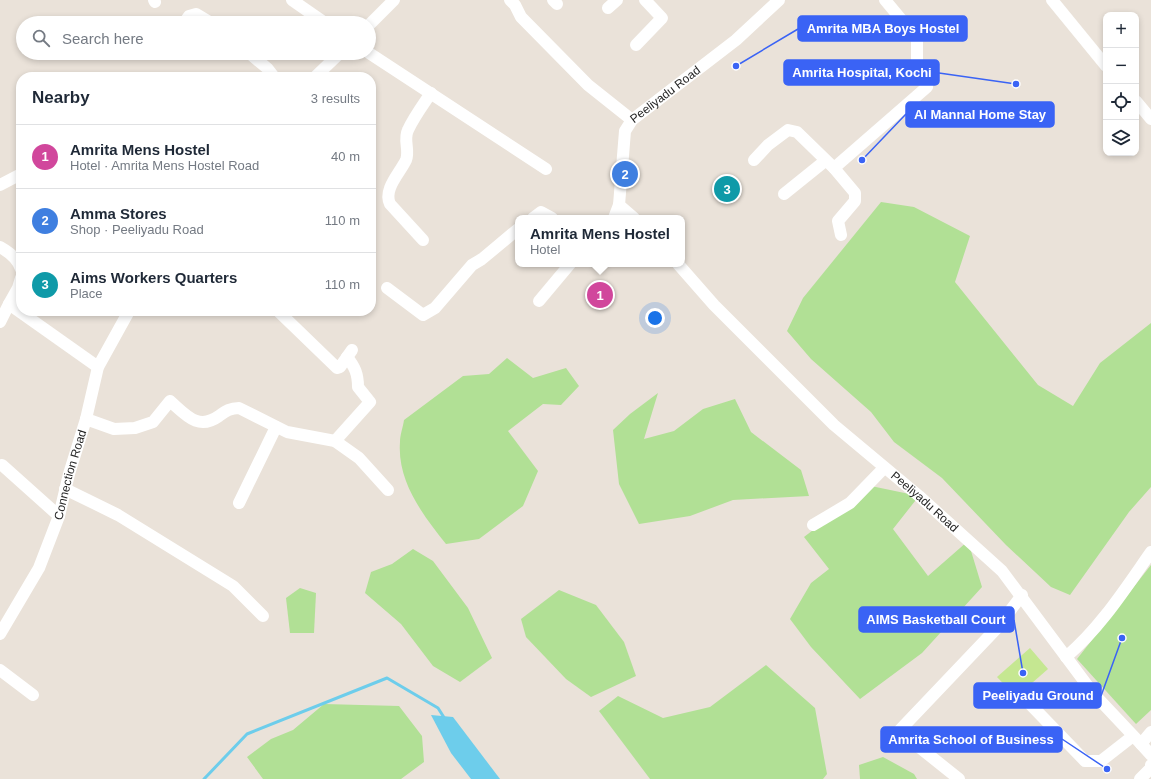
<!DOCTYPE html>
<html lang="en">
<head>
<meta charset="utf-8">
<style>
	:root { --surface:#fff; --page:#f2f2f3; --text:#1f2937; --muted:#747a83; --line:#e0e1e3; --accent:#db2777 }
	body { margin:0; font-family:Arial,sans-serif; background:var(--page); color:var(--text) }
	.controls { position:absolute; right:12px; top:12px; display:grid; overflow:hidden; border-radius:8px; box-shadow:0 2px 6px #0003 }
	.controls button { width:36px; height:36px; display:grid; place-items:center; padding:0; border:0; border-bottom:1px solid var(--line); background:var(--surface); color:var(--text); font:20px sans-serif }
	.you { position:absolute; left:655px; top:318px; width:14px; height:14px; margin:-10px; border:3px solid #fff; border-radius:50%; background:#1a73e8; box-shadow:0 0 0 6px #1a73e833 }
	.badge { display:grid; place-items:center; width:26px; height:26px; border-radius:50%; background:var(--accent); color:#fff; font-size:13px; font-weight:700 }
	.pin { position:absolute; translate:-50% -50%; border:2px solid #fff; box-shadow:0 1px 4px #0006 }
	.popup { position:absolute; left:515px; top:215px; width:170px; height:52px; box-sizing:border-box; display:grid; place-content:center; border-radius:8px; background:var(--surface); filter:drop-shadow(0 1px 3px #0005); font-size:13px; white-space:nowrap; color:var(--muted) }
	.popup b { font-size:15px; color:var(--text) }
	.popup::after { content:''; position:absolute; left:50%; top:100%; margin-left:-8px; border:8px solid transparent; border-top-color:var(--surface) }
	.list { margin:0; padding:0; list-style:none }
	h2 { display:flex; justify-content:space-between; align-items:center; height:52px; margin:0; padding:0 16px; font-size:17px }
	h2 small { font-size:13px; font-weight:400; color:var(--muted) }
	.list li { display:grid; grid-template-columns:26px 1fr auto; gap:12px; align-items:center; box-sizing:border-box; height:64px; padding:0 16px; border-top:1px solid var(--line) }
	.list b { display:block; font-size:15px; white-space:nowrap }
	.list p { margin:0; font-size:13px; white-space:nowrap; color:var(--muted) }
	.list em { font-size:13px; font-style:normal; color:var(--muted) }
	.icon { flex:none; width:22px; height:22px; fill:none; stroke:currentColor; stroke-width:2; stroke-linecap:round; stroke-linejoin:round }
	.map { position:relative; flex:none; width:1151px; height:779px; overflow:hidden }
	.search { position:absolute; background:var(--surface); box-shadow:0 2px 6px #0003; left:16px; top:16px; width:360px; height:44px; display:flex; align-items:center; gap:10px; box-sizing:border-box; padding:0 14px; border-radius:22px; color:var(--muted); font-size:15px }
	.panel { position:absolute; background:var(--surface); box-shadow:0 2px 6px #0003; left:16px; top:72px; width:360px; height:244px; border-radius:16px }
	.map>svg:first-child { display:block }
	.green { fill:#b1e095 }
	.pitch { fill:#c5e791 }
	.water { fill:#6dcdeb }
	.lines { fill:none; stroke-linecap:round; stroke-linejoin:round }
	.stream { stroke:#6dcdeb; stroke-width:3 }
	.minor { stroke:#fff; stroke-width:12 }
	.labels { text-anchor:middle; stroke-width:4; stroke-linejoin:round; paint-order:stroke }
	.street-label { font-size:12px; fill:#272727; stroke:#fff }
	.leader { fill:none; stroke:#3a63f5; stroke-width:1.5 }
	.callout-dot { fill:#3a63f5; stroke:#fff; stroke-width:1.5 }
	.callout { fill:#3a63f5; stroke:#3a63f5; stroke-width:1.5 }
	.callout-label { font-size:13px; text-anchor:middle; font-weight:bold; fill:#fff }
</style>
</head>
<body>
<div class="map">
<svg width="1151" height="779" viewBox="0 0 1151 779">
	<rect width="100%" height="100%" fill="#eae2d9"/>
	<!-- green -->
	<g class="green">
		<path d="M 881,202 L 914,207 L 970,236 L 955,282 L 1038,385 L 1073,406 L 1100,363 L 1151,323 L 1151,487 L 1129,512 L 1070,595 L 1051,587 L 1006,545 L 942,478 L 894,442 L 871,412 L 811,359 L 787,331 L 803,298 Z"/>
		<path d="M 507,358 L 533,378 L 566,368 L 579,386 L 561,405 L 543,404 L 508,431 L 538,471 L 523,506 L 479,539 L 446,544 C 423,515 397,482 400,442 C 400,435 403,427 404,420 L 463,376 L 489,374 Z"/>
		<path d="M 658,393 L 644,439 L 674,431 L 703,409 L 735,399 L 751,432 L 801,470 L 809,496 L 733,500 L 690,516 L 639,524 L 619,484 L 613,430 L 630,414 Z"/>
		<path d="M 871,486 L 919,496 L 893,529 L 928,576 L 968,541 L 982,587 L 922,653 L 860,699 L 811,647 L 790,619 L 811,583 L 829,569 L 804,537 Z"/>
		<path d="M 413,549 L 433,561 L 468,608 L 492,658 L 460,682 L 433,666 L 401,624 L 365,593 L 371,572 L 392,564 Z"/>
		<path d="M 1151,565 L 1151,710 L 1136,724 L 1077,659 Z"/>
		<path d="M 300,588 L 316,593 L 314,633 L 290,633 L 286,598 Z"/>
		<path d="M 559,590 L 596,605 L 624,642 L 636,676 L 591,697 L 566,679 L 526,637 L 521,619 Z"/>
		<path d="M 766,665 L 815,708 L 827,774 L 823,779 L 650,779 L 599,711 L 618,696 L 663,718 L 710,707 Z"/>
		<path d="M 324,704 L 399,706 L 422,736 L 424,762 L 401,779 L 263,779 L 247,757 L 271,739 L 293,730 Z"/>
		<path d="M 883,757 L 914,774 L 917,779 L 860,779 L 859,765 Z"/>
	</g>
	<!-- pitch -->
	<path class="pitch" d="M 1030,648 L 1048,669 L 1016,697 L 997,677 Z"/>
	<!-- water -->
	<path class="water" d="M 431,715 L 453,717 L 500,779 L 471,779 L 451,753 Z"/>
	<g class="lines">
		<!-- stream -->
		<path class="stream" d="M 204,779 L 247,734 L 387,678 L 438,708 L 445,719"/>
		<!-- minor -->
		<g class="minor">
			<path d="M 154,0 L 155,2"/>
			<path d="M 292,0 L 325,23"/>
			<path d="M 510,0 L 515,5 L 521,17 L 588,85 L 632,120"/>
			<path d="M 553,0 L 557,4"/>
			<path d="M 1052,0 L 1106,66"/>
			<path d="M 608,8 L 617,0"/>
			<path d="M 184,23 L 189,16 L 196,14 L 211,23"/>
			<path d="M 369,25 L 394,0"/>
			<path d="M 636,45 L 662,18 L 645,0"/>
			<path d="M 249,53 L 267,68 L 274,77"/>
			<path d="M 369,53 L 546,169"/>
			<path d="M 315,77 L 340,53"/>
			<path d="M 1136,101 L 1151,119"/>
			<path d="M 754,160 L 768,145 L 788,130 L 797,132 L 834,168 L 855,193 L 855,201 L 838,221 L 841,235"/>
			<path d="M 834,168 L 927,87 L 917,66 L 917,41 L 915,36 L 885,0"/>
			<path d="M 0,185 L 21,174"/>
			<path d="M 784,194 L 825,161"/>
			<path d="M 533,218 L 541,212 L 552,218"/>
			<path d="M 614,218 L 619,205"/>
			<path id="s1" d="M 634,218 L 619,205 L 625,131 L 632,120 L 736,40 L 779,0"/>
			<path d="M 423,240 L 390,204 C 383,189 400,173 406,160 C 410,150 403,140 408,130 C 414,117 423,105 431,93"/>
			<path d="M 0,247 C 9,252 18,259 21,269"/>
			<path id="s2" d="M 678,264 L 714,305 L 834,425 L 919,496 L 1002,571 L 1093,693 L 1141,744 L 1151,732"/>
			<path d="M 21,278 L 18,288 L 9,304 L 98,367"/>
			<path d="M 387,288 L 423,315 L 435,308 L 472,265 L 482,259 L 518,229"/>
			<path d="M 539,301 L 570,264"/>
			<path d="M 278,311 L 337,368 L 340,367 L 352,350"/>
			<path d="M 0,322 L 9,304"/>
			<path d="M 86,419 L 114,429 L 135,428 L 153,422 L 170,401 C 186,415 198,431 219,416 C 226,411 230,408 239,408 L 287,432 L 335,441 L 359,458 L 388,490"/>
			<path d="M 335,441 L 370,402 L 358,387 C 358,374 355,367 347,357"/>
			<path d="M 2,465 L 59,516"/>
			<path d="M 65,489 L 118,515 L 233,586 L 263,616"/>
			<path d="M 239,503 L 276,427"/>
			<path d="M 813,525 L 850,503 L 884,468"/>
			<path id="s3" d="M 0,634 L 39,568 L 59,516 L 69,474 L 86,419 L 98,367 L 129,311"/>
			<path d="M 1066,657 C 1101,627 1125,589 1151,552"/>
			<path d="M 0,670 L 33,695"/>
			<path d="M 1029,703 L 1085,761 L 1101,761 L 1133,736"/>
			<path d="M 1141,744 L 1151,755"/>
			<path d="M 959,779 L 899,731 L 997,628 L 1022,595"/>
			<path d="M 1140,779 L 1151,768 L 1151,765"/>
		</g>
	</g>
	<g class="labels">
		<!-- street labels -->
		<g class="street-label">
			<text dy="4" stroke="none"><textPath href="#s1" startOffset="149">Peeliyadu Road</textPath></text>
			<text dy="4" stroke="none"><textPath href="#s3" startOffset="175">Connection Road</textPath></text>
			<text dy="4" stroke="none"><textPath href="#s2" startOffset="343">Peeliyadu Road</textPath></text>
		</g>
	</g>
	<!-- callouts -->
	<path class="leader" d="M736 66L798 29M1016 84L939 73M862 160L906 114M1023 673L1014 620M1122 638L1101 696M1107 769L1062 739"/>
	<g class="callout-dot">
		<circle cx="736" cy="66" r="4"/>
		<circle cx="1016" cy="84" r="4"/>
		<circle cx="862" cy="160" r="4"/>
		<circle cx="1023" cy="673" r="4"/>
		<circle cx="1122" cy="638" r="4"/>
		<circle cx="1107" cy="769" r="4"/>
	</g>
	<g class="callout">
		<rect x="798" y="16" width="169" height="25" rx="4"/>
		<rect x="784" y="60" width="155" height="25" rx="4"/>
		<rect x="906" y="102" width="148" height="25" rx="4"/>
		<rect x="859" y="607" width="155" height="25" rx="4"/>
		<rect x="974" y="683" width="127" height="25" rx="4"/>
		<rect x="881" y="727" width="181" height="25" rx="4"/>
	</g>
	<g class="callout-label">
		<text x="883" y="33">Amrita MBA Boys Hostel</text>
		<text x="862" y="77">Amrita Hospital, Kochi</text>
		<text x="980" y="119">Al Mannal Home Stay</text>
		<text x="936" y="624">AIMS Basketball Court</text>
		<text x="1038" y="700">Peeliyadu Ground</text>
		<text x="971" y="744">Amrita School of Business</text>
	</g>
</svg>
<div class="controls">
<button>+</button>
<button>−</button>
<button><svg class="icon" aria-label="locate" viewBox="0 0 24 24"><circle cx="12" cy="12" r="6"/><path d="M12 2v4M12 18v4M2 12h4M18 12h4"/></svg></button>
<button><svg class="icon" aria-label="layers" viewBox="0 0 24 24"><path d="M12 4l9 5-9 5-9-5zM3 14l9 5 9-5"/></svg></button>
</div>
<div class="you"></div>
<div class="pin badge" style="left:600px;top:295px;background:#d1479c">1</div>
<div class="popup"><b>Amrita Mens Hostel</b>Hotel</div>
<div class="pin badge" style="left:625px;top:174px;background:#3f7fe0">2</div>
<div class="pin badge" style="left:727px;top:189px;background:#0f9aa8">3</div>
<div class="search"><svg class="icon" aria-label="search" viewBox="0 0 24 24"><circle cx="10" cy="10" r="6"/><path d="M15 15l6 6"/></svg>Search here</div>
<section class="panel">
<h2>Nearby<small>3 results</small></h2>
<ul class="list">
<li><span class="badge" style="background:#d1479c">1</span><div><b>Amrita Mens Hostel</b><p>Hotel · Amrita Mens Hostel Road</p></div><em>40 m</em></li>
<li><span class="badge" style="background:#3f7fe0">2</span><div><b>Amma Stores</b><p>Shop · Peeliyadu Road</p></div><em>110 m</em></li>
<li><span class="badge" style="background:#0f9aa8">3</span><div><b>Aims Workers Quarters</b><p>Place</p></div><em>110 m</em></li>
</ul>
</section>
</div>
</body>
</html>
